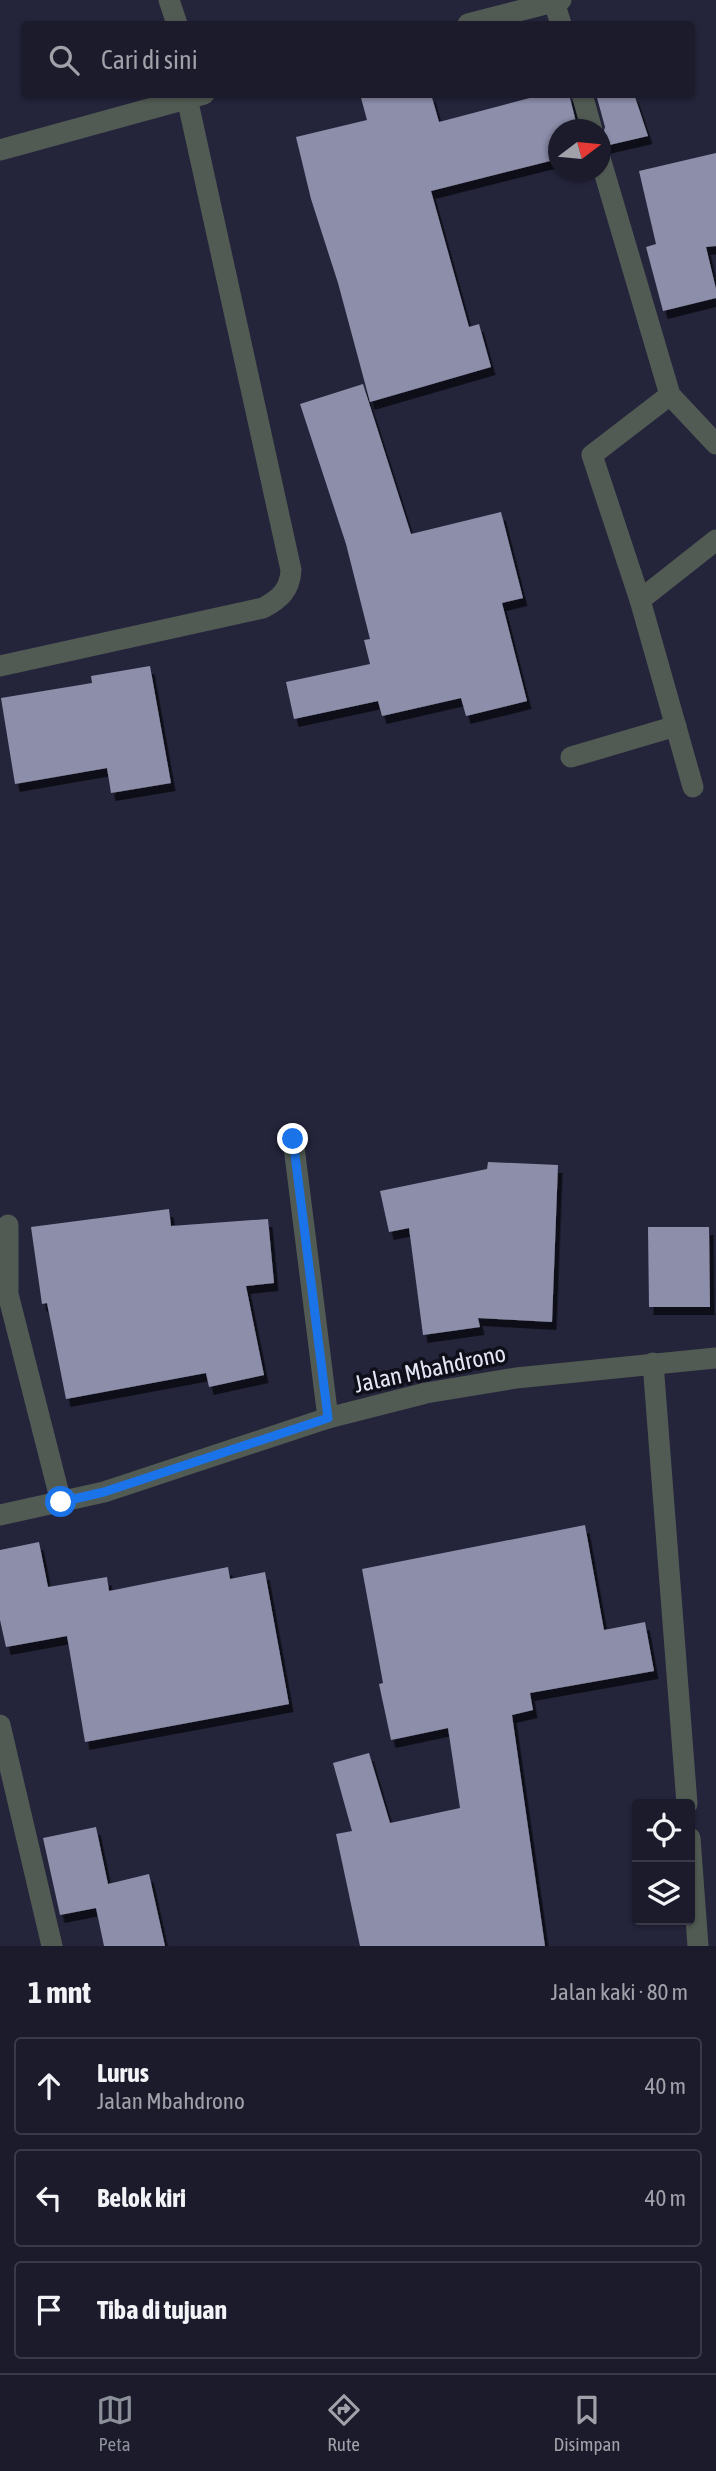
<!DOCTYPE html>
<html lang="id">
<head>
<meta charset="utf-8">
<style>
	:root { --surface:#1b1b2c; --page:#242434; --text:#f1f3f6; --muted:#a0a1a9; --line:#393948; --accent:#8c9099 }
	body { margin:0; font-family:"Asap Condensed",sans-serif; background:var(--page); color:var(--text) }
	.controls { position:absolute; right:21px; bottom:21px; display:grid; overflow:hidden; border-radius:7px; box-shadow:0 2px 5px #0004 }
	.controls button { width:63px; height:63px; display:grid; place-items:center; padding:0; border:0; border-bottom:2px solid var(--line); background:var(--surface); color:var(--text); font:35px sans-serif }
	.compass { position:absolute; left:548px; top:119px; width:63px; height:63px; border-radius:50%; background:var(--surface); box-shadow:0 2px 5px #0004; rotate:74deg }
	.stop { position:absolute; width:21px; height:21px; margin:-16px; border:5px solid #1a73e8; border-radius:50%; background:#fff }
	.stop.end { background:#1a73e8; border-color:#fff; box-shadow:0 2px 7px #0008 }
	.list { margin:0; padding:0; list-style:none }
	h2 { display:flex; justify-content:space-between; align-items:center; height:91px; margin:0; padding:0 28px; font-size:30px }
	h2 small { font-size:23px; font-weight:400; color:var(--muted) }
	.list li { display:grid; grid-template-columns:46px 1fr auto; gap:21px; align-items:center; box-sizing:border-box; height:98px; margin:0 14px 14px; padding:0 14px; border:2px solid var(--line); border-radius:7px }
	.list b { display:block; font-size:26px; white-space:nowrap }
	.list p { margin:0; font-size:23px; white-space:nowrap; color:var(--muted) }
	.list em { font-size:23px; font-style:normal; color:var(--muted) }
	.icon { flex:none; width:38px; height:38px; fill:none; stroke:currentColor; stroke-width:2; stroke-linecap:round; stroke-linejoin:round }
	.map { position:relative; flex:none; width:716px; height:1946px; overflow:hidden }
	.search { position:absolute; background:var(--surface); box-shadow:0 2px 5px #0004; left:21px; right:21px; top:21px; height:77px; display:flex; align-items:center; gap:18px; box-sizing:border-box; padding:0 24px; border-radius:7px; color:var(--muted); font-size:26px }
	.sheet { height:427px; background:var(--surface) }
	nav { display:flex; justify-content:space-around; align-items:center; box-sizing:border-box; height:98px; border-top:2px solid var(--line); background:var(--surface); font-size:19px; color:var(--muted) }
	nav a { display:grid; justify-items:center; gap:4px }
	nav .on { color:var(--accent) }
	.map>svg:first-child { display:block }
	.building { fill:#8c8eaa; filter:url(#shadow) }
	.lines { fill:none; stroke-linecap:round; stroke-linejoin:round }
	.lane { stroke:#515b53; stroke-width:21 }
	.street { stroke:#515b53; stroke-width:21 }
	.route { stroke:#1a73e8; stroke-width:9 }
	.labels { text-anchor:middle; stroke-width:7; stroke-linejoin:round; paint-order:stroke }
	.street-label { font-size:24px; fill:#e4e5f5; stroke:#0e0f19 }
</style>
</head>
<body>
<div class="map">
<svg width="716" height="1946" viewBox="0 0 716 1946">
	<defs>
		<filter id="shadow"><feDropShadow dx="4.5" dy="8" stdDeviation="0" flood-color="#0009"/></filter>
	</defs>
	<rect width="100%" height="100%" fill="#24243b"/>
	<!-- building -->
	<g class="building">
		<path d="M 360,94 L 431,94 L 439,122 L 545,94 L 569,94 L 578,130 L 558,130 L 558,159 L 431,191 L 469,327 L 479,324 L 491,367 L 370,402 L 338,283 L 311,199 L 296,137 L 367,120 Z"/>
		<path d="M 596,94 L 634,94 L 648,136 L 605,146 L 600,145 L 605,127 Z"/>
		<path d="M 716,153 L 716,246 L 706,247 L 716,289 L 716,298 L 663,311 L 646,247 L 656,244 L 639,171 Z"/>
		<path d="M 363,384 L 411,534 L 501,512 L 523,598 L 502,603 L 527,701 L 466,716 L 461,698 L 382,716 L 378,701 L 294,719 L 286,682 L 370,664 L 364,640 L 370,639 L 346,544 L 300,404 Z"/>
		<path d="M 150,666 L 171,783 L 111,793 L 107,768 L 15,784 L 1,698 L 92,683 L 91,676 Z"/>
		<path d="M 488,1162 L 558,1165 L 552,1322 L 478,1318 L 480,1327 L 423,1335 L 409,1228 L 389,1232 L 380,1191 L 487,1169 Z"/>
		<path d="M 169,1209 L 171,1226 L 268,1219 L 274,1283 L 246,1286 L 264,1375 L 209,1387 L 206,1373 L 66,1399 L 47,1303 L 42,1304 L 31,1227 Z"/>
		<path d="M 648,1227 L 709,1227 L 710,1307 L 649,1307 Z"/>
		<path d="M 585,1525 L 604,1630 L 645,1622 L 654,1671 L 530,1693 L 533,1710 L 512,1715 L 545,1946 L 360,1946 L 336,1834 L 352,1831 L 333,1763 L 369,1753 L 390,1823 L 460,1808 L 448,1728 L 391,1740 L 379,1684 L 383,1683 L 362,1569 Z"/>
		<path d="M 39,1542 L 48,1587 L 107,1577 L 109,1591 L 228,1567 L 230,1579 L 265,1572 L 289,1704 L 85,1742 L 67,1636 L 6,1647 L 0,1620 L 0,1550 Z"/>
		<path d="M 96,1827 L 108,1884 L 149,1874 L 165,1946 L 104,1946 L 96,1908 L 60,1915 L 43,1838 Z"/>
	</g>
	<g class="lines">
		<!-- lane -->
		<path class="lane" d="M 169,0 L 177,24"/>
		<!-- street -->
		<g class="street">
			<path d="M 554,2 L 561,24"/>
			<path d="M 468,24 L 561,0"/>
			<path d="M 582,94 L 592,130"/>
			<path d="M 0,150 L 204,94"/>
			<path d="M 600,158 L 670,395 L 716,444"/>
			<path d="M 670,395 L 592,455 L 640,600 L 693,787"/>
			<path d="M 640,600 L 716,540"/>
			<path d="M 0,666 L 263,608 C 280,599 290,590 291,570 L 187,98"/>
			<path d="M 571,757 L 676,726"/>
			<path d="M 293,1139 L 328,1418"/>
			<path d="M 8,1225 L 8,1294 L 61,1502"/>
			<path d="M 653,1363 L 687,1804"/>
			<path d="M 0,1515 L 104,1492 L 328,1418 L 426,1393 L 516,1378 L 716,1358"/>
			<path d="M 0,1725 L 52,1946"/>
			<path d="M 690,1838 L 698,1946"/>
		</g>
	</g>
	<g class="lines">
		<!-- route -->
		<path class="route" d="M 61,1502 L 104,1492 L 328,1418 L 293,1139"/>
	</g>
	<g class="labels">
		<!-- street labels -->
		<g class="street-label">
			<text transform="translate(430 1369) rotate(-12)" y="8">Jalan Mbahdrono</text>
		</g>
	</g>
</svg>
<div class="controls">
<button><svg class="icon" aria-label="locate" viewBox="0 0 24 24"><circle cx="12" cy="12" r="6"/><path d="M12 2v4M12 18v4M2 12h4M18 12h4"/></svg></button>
<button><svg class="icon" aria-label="layers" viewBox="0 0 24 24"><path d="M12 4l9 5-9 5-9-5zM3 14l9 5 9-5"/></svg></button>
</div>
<svg class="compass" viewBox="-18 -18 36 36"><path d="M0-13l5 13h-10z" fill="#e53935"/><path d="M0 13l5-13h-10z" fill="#a0a1a9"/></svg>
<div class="stop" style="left:61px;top:1502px"></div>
<div class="stop end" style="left:293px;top:1139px"></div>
<div class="search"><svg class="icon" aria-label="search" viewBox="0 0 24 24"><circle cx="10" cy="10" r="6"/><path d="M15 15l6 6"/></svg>Cari di sini</div>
</div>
<section class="sheet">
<h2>1 mnt<small>Jalan kaki · 80 m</small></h2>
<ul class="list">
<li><svg class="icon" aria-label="ahead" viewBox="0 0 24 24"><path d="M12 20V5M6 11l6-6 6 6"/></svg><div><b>Lurus</b><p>Jalan Mbahdrono</p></div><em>40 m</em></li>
<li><svg class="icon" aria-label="left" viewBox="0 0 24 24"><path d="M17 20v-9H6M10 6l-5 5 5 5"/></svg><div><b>Belok kiri</b></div><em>40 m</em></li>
<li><svg class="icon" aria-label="arrive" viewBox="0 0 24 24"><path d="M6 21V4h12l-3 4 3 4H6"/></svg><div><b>Tiba di tujuan</b></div></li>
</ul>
</section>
<nav>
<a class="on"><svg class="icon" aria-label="map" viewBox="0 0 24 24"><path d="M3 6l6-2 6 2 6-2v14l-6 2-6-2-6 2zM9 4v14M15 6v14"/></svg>Peta</a>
<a><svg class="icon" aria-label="directions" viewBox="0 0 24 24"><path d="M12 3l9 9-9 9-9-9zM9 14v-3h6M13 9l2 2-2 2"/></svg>Rute</a>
<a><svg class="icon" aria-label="saved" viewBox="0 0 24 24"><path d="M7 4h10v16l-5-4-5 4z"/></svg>Disimpan</a>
</nav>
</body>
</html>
